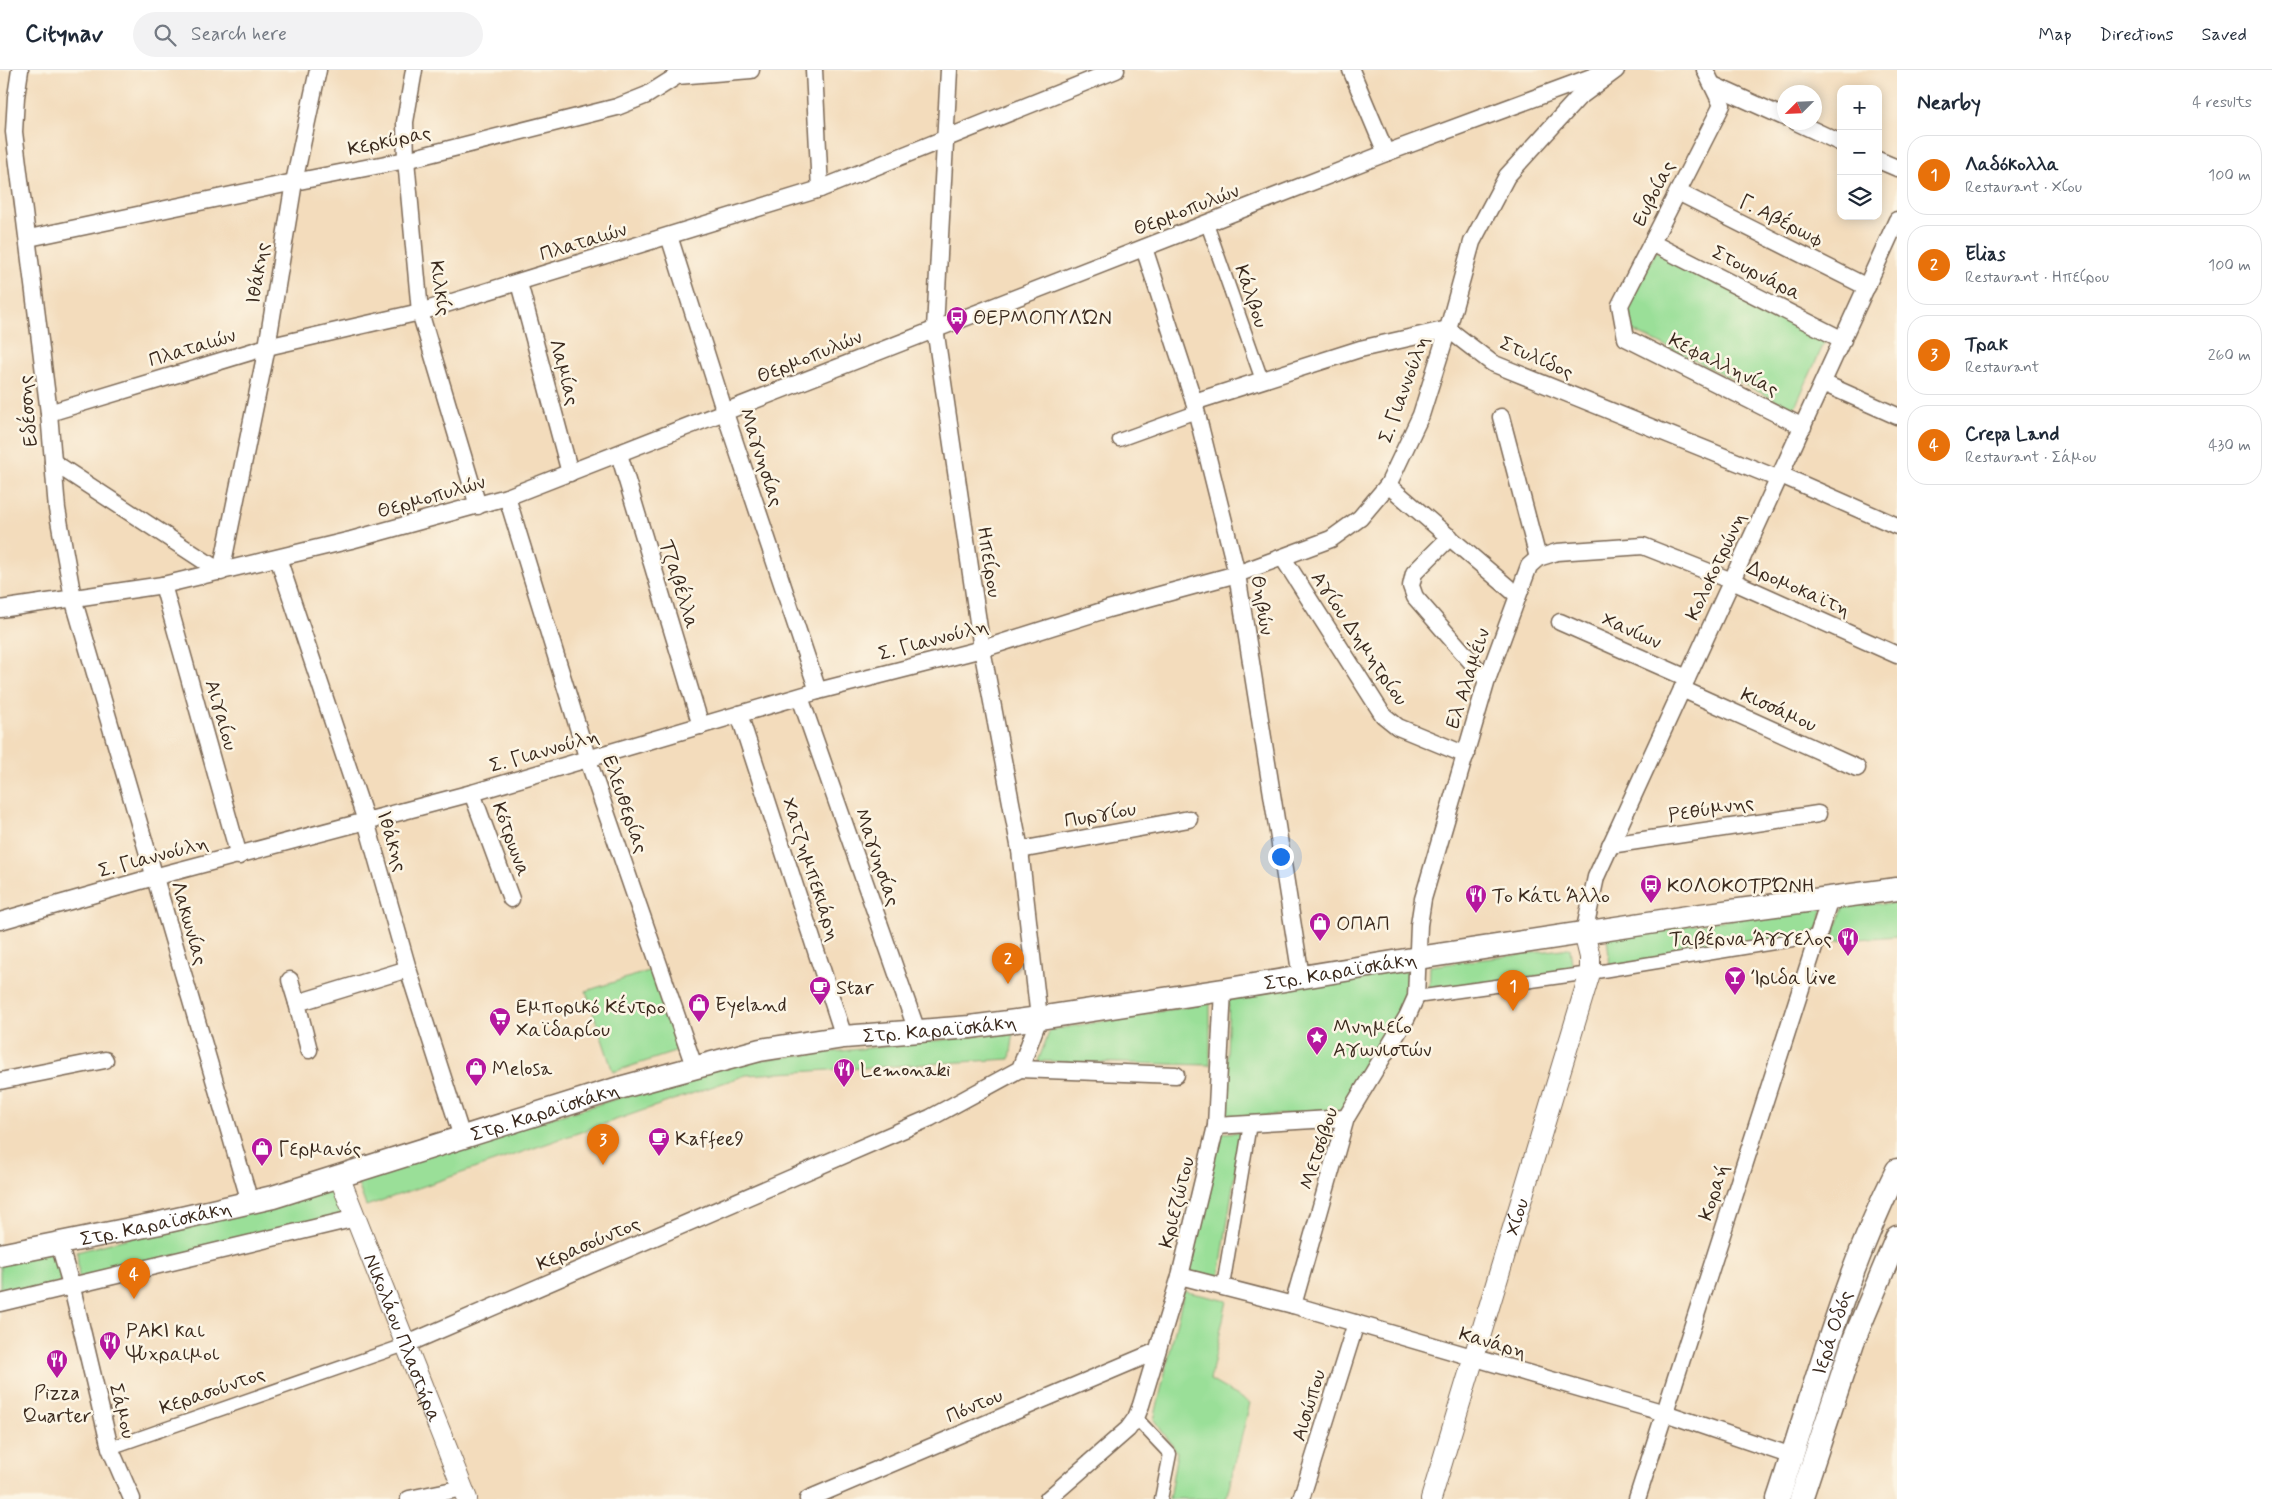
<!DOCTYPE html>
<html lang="en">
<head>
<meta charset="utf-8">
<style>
	:root { --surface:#fff; --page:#f2f2f3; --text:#1f2937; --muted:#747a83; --line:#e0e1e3; --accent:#1a73e8 }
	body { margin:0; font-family:Mynerve,sans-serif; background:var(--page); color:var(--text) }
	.controls { position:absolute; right:15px; top:15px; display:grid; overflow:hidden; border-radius:10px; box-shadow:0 2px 12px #0003 }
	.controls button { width:45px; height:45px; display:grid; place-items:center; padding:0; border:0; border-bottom:1px solid var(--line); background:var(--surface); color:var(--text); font:25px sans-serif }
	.compass { position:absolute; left:1777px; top:15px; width:45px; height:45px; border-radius:50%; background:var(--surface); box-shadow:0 2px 12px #0003; rotate:246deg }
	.you { position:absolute; left:1280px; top:786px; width:18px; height:18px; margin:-12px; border:4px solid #fff; border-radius:50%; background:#1a73e8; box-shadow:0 0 0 8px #1a73e833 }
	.badge { display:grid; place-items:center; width:32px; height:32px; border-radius:50%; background:var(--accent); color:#fff; font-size:16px; font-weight:700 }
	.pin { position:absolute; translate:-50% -41px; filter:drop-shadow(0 1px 2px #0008) }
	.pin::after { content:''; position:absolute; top:26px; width:18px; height:15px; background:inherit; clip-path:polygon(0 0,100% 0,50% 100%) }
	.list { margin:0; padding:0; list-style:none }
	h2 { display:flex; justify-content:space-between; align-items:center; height:65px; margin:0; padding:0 20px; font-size:21px }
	h2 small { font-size:16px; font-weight:400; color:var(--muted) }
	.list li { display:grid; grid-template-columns:32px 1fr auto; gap:15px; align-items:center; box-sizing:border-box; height:80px; margin:0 10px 10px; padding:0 10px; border:1px solid var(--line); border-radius:20px }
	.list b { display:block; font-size:19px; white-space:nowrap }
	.list p { margin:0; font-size:16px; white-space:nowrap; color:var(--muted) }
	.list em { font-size:16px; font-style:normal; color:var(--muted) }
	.icon { flex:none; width:28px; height:28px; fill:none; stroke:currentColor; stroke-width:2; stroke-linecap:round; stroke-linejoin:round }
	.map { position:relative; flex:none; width:1897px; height:1429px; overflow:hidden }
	header { display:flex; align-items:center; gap:30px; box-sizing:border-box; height:70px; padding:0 25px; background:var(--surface); border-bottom:1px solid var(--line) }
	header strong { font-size:24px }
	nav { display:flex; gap:28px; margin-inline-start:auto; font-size:18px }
	.search { width:350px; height:45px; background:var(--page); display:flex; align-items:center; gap:12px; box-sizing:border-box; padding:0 18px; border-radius:28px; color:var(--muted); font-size:19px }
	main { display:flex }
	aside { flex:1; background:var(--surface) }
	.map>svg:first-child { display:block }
	.green { fill:#9adf98; stroke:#6a845b }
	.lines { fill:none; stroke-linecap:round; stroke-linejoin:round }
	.pedestrian-casing { stroke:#7b6855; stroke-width:15 }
	.minor-casing { stroke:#7b6855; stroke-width:19 }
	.tertiary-casing { stroke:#7b6855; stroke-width:22 }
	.secondary-casing { stroke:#7b6855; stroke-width:25 }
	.pedestrian { stroke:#fff; stroke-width:12 }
	.minor { stroke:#fff; stroke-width:16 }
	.tertiary { stroke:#fff; stroke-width:20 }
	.secondary { stroke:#fff; stroke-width:22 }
	.labels { text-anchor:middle; stroke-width:5; stroke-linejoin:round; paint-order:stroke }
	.street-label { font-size:20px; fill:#3b2a1e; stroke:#fcf5e5 }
	.poi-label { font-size:20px; fill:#3b2a1e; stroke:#fcf5e5; text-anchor:start }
</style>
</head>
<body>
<header>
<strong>Citynav</strong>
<div class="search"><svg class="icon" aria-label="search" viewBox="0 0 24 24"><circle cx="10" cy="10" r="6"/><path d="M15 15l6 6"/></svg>Search here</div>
<nav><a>Map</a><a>Directions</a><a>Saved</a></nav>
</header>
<main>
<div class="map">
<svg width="1897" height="1429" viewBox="0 0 1897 1429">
	<rect width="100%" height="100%" fill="#fcf5e5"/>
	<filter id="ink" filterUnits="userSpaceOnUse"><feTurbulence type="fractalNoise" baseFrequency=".02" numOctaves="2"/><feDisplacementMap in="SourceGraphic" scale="10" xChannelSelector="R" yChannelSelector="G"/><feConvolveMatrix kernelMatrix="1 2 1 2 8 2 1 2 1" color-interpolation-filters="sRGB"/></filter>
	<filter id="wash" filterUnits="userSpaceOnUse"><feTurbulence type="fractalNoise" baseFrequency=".0096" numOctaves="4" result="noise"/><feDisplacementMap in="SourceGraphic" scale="20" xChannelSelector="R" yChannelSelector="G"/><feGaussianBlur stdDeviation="1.12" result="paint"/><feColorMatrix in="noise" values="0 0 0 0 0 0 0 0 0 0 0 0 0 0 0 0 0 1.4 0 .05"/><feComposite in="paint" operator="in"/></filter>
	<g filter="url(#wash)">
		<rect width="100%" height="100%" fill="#f3dcbc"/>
		<!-- green -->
		<g class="green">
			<path d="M 1656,181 L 1827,267 L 1794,339 L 1632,260 L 1628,237 Z"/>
			<path d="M 1897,833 L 1897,866 L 1832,871 L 1844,835 Z"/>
			<path d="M 1825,836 L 1816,865 L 1610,896 L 1607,867 Z"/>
			<path d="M 1570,878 L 1573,902 L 1429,921 L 1430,896 Z"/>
			<path d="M 1409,896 L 1412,926 L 1342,1041 L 1225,1048 L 1229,926 Z"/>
			<path d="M 655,899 L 681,980 L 613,1002 L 586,921 Z"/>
			<path d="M 1210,933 L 1210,995 L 1038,991 L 1050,960 Z"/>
			<path d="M 1014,962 L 1010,989 L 746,1005 L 366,1136 L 355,1106 L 741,992 Z"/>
			<path d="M 1241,1062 L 1219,1208 L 1189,1202 L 1220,1063 Z"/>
			<path d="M 336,1112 L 349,1143 L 79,1209 L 77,1182 Z"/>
			<path d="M 59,1174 L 61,1213 L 0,1226 L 0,1188 Z"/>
			<path d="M 1184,1221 L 1227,1231 L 1210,1310 L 1250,1333 L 1226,1429 L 1169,1429 L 1177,1382 L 1154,1350 Z"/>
		</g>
	</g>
	<g filter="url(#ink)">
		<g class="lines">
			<!-- pedestrian casing -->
			<g class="pedestrian-casing">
				<g id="pedestrian">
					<path d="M 1207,154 L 1262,310"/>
					<path d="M 1119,370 L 1196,342"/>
					<path d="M 1416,927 L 1590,903 L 1817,866"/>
					<path d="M 1223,1216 L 1250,1054"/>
					<path d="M 1136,1348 L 1170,1384 L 1161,1429"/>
					<path d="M 110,1378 L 405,1275"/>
				</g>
			</g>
			<!-- minor casing -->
			<g class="minor-casing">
				<g id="minor">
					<path d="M 20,0 L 16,27 L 14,62 L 49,343 L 57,439 L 73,528 L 250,1132"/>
					<path d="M 414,0 L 405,52 L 406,90 L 420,242 L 478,436"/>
					<path d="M 814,0 L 820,119"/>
					<path d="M 1351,0 L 1386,83"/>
					<path d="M 1705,0 L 1722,35 L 1620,235 L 1626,268 L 1803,357"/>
					<path d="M 1713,15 L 1784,47"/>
					<path d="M 1796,52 L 1841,73"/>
					<path d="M 1878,90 L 1897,98"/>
					<path d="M 1678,122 L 1867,217"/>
					<path d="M 669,166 L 725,343 L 818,621"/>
					<path d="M 29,168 L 294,112 L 406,90 L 617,37 L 647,25 L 677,6 L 751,0"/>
					<path d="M 1652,173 L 1843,270"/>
					<path d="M 1144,178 L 1194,332 L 1237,504 L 1301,907"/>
					<path d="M 519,213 L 570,403"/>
					<path d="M 1823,313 L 1897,346"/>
					<path d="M 1194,332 L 1360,279 L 1448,259 L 1492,293 L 1779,409"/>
					<path d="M 49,343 L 267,277 L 420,242 L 820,119 L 1116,0"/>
					<path d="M 1501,347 L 1538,488"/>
					<path d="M 619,384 L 701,656"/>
					<path d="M 53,392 L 221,502 L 267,277 L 294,112 L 318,0"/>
					<path d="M 1781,405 L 1897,456"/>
					<path d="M 1388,415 L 1517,525"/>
					<path d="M 507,427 L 588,690 L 694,996"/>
					<path d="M 1450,467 L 1414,503 L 1411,516 L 1415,527 L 1487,610"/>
					<path d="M 278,488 L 366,751 L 408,899 L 462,1067"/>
					<path d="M 1283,488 L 1383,645 L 1398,657 L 1466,685"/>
					<path d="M 163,515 L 239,786"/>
					<path d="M 0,539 L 163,515 L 351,470 L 507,427 L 1386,83 L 1605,2"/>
					<path d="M 1560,552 L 1687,608"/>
					<path d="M 1682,619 L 1857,698"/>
					<path d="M 800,627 L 917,961"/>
					<path d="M 739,644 L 844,967"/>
					<path d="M 472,723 L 511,829"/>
					<path d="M 1610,775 L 1818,744"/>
					<path d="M 1020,780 L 1189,749"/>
					<path d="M 0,851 L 154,807 L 472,723 L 818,621 L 982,579 L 1108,539 L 1237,504 L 1331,469 L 1360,448 L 1388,415 L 1421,345 L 1448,259 L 1472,172 L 1507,106 L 1578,28 L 1616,0"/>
					<path d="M 1584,863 L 1596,807 L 1897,150"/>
					<path d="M 290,910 L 297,933"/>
					<path d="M 309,980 L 297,933 L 408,899"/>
					<path d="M 1020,999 L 1176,1005"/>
					<path d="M 0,1011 L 105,990"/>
					<path d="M 1216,1056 L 1346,1048"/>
					<path d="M 59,1174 L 72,1218 L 110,1378 L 132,1429"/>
					<path d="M 1180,1206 L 1293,1235 L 1665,1343 L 1792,1386"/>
					<path d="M 0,1233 L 356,1148"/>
					<path d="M 1293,1235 L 1346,1048 L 1407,947 L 1416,927 L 1419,855 L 1423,829 L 1487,610 L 1529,496 L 1538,488 L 1557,482 L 1643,476 L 1732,511 L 1897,585"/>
					<path d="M 405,1275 L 930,1048 L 1020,999 L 1039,948 L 1020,780 L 982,579 L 935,258 L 949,0"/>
					<path d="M 409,1429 L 463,1418"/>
					<path d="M 808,1429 L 1157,1281"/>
					<path d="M 1048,1429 L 1128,1359 L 1136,1348 L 1141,1335 L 1180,1206 L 1216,1056 L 1223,920"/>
					<path d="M 1301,1429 L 1356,1253"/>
					<path d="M 1637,1429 L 1830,828"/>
				</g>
			</g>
			<!-- tertiary casing -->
			<g class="tertiary-casing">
				<g id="tertiary">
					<path id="s1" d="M 339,1106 L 467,1429"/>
					<path id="s2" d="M 1431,1429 L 1590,903 L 1590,887 L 1584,863"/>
				</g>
			</g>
			<!-- secondary casing -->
			<g class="secondary-casing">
				<g id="secondary">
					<path id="s3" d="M 0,1185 L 160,1153 L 273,1127 L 619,1018 L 760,980 L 844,967 L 970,957 L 1039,948 L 1223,920 L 1418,888 L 1701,845 L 1897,819"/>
					<path id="s4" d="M 1778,1429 C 1815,1317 1844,1206 1897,1100"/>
					<path d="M 1801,1429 L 1853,1272 L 1897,1167"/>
				</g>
			</g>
			<!-- pedestrian -->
			<use href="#pedestrian" class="pedestrian"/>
			<!-- minor -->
			<use href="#minor" class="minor"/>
			<!-- tertiary -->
			<use href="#tertiary" class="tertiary"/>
			<!-- secondary -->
			<use href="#secondary" class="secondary"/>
		</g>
	</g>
	<!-- icons -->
	<defs>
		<g id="bus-pin" transform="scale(1.125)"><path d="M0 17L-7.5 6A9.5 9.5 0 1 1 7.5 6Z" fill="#b5179e" stroke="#fcf5e5"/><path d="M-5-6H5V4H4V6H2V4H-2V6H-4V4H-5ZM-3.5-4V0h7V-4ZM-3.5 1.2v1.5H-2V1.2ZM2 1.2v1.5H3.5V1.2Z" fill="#fff"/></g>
		<g id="restaurant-pin" transform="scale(1.125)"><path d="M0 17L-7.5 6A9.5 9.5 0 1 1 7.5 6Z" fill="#b5179e" stroke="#fcf5e5"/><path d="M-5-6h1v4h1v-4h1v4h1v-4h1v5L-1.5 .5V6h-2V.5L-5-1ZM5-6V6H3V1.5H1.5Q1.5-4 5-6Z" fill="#fff"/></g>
		<g id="shop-pin" transform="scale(1.125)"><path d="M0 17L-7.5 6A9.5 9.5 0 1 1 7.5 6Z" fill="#b5179e" stroke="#fcf5e5"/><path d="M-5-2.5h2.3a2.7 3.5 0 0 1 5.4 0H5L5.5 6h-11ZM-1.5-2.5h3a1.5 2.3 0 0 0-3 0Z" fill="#fff"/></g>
		<g id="bar-pin" transform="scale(1.125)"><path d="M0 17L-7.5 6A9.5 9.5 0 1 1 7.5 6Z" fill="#b5179e" stroke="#fcf5e5"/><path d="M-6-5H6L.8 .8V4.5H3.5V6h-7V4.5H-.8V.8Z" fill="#fff"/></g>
		<g id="cafe-pin" transform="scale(1.125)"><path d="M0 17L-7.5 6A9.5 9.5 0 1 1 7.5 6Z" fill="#b5179e" stroke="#fcf5e5"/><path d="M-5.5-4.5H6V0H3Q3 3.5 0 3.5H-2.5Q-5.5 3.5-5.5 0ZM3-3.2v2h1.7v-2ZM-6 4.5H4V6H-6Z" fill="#fff"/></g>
		<g id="supermarket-pin" transform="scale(1.125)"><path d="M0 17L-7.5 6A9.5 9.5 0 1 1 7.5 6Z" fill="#b5179e" stroke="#fcf5e5"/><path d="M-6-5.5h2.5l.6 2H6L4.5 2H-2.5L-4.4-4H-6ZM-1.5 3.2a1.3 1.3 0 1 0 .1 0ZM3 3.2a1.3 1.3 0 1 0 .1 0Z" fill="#fff"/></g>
		<g id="sight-pin" transform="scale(1.125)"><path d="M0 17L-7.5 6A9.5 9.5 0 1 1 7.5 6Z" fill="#b5179e" stroke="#fcf5e5"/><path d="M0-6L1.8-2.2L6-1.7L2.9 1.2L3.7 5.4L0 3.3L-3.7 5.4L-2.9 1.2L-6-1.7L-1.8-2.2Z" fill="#fff"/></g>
	</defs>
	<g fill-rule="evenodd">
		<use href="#bus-pin" x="957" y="247"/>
		<use href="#bus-pin" x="1651" y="815"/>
		<use href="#restaurant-pin" x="1476" y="825"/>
		<use href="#shop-pin" x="1320" y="853"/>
		<use href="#restaurant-pin" x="1848" y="868"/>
		<use href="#bar-pin" x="1735" y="907"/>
		<use href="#cafe-pin" x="820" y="917"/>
		<use href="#shop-pin" x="699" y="934"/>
		<use href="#supermarket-pin" x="500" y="948"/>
		<use href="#sight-pin" x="1317" y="967"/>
		<use href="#shop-pin" x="476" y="998"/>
		<use href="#restaurant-pin" x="844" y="999"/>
		<use href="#cafe-pin" x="659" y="1068"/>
		<use href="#shop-pin" x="262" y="1078"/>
		<use href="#restaurant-pin" x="110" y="1272"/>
		<use href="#restaurant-pin" x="57" y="1290"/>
	</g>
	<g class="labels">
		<!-- street labels -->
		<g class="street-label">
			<text transform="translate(389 70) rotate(-12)" y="7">Κερκύρας</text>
			<text transform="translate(1653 123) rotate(-63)" y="7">Ευβοίας</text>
			<text transform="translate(1186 139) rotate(-21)" y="7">Θερμοπυλών</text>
			<text transform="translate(1782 150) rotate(27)" y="7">Γ. Αβέρωφ</text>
			<text transform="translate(583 171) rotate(-17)" y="7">Πλαταιών</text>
			<text transform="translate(1757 202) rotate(27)" y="7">Στουρνάρα</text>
			<text transform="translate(257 203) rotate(-81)" y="7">Ιθάκης</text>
			<text transform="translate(441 218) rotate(82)" y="7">Κιλκίς</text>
			<text transform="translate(1252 226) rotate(71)" y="7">Κάλβου</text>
			<text transform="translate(192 277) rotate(-17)" y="7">Πλαταιών</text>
			<text transform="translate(809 286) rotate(-22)" y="7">Θερμοπυλών</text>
			<text transform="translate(1537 287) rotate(24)" y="7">Στυλίδος</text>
			<text transform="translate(1724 294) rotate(26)" y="7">Κεφαλληνίας</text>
			<text transform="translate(565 302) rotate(75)" y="7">Λαμίας</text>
			<text transform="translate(1403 319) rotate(-70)" y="7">Σ. Γιαννούλη</text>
			<text transform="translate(27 341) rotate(-95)" y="7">Εδέσσης</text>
			<text transform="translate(762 387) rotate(72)" y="7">Μαγνησίας</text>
			<text transform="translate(431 426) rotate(-16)" y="7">Θερμοπυλών</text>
			<text transform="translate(990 492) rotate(81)" y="7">Ηπείρου</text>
			<text transform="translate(1715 496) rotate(-65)" y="7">Κολοκοτρώνη</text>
			<text transform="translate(680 514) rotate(73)" y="7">Τζαβέλλα</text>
			<text transform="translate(1799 518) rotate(24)" y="7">Δρομοκαϊτη</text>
			<text transform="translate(1263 535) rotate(81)" y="7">Θηβών</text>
			<text transform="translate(1632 560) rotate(24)" y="7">Χανίων</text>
			<text transform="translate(1360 568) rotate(56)" y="7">Αγίου Δημητρίου</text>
			<text transform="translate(933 569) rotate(-15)" y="7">Σ. Γιαννούλη</text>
			<text transform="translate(1467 608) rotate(-72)" y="7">Ελ Αλαμέιν</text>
			<text transform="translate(1779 639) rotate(24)" y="7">Κισσάμου</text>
			<text transform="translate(222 645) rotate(74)" y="7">Αιγαίου</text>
			<text transform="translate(544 680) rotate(-16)" y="7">Σ. Γιαννούλη</text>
			<text transform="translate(626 734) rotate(71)" y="7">Ελευθερίας</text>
			<text transform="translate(1711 738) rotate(-9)" y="7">Ρεθύμνης</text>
			<text transform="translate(1100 744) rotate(-10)" y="7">Πυργίου</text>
			<text transform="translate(512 769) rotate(70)" y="7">Κότρωνα</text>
			<text transform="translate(393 771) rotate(73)" y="7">Ιθάκης</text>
			<text transform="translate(153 786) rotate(-15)" y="7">Σ. Γιαννούλη</text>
			<text transform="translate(878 787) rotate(71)" y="7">Μαγνησίας</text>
			<text transform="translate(812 799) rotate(72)" y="7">Χατζημπεκιάρη</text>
			<text transform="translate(190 853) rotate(74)" y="7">Λακωνίας</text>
			<text dy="7" stroke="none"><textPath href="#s3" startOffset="1374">Στρ. Καραϊσκάκη</textPath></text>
			<text dy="7" stroke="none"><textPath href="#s3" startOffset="969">Στρ. Καραϊσκάκη</textPath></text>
			<text dy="7" stroke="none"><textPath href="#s3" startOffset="564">Στρ. Καραϊσκάκη</textPath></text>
			<text transform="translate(1318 1078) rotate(-72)" y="7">Μετσόβου</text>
			<text transform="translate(1713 1122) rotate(-72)" y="7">Κοραή</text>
			<text transform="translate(1176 1132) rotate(-76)" y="7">Κριεζώτου</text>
			<text dy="7" stroke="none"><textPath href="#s2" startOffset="295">Χίου</textPath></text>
			<text dy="7" stroke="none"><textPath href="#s3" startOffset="159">Στρ. Καραϊσκάκη</textPath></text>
			<text transform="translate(588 1173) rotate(-23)" y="7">Κερασούντος</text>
			<text dy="7" stroke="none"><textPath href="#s4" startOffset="175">Ιερά Οδός</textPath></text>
			<text dy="7" stroke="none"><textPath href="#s1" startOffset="174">Νικολάου Πλαστήρα</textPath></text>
			<text transform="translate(1493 1272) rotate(16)" y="7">Κανάρη</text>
			<text transform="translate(212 1320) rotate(-19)" y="7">Κερασούντος</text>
			<text transform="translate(974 1335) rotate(-23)" y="7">Πόντου</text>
			<text transform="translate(1308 1335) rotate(-73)" y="7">Αισώπου</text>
			<text transform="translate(123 1341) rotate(76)" y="7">Σάμου</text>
		</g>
		<!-- poi labels -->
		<g class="poi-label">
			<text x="973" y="254">ΘΕΡΜΟΠΥΛΏΝ</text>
			<text x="1667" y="822">ΚΟΛΟΚΟΤΡΏΝΗ</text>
			<text x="1492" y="832">Το Κάτι Άλλο</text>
			<text x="1336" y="860">ΟΠΑΠ</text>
			<text x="1832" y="875" text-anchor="end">Ταβέρνα Άγγελος</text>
			<text x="1751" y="914">Ίριδα live</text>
			<text x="836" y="924">Star</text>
			<text x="715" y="941">Eyeland</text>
			<text x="516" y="943">Εμπορικό Κέντρο<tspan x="516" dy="23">Χαϊδαρίου</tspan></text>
			<text x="1333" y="963">Μνημείο<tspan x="1333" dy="23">Αγωνιστών</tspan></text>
			<text x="492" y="1005">Melosa</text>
			<text x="860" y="1006">Lemonaki</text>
			<text x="675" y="1075">Kaffee9</text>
			<text x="278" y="1085">Γερμανός</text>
			<text x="126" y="1267">ΡΑΚΙ και<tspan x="126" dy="23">Ψύχραιμοι</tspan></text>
			<text x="57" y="1329" text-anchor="middle">Pizza<tspan x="57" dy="23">Quarter</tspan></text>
		</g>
	</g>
</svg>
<div class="controls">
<button>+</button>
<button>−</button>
<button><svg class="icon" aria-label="layers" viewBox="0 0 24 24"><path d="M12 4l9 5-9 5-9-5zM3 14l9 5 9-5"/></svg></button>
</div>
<svg class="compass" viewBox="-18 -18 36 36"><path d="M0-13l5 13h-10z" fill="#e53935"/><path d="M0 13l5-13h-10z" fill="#747a83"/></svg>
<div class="you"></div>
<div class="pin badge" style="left:1513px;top:941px;background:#e8710a">1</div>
<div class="pin badge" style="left:1008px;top:914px;background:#e8710a">2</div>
<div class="pin badge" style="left:603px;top:1095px;background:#e8710a">3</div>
<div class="pin badge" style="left:134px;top:1229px;background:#e8710a">4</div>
</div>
<aside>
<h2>Nearby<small>4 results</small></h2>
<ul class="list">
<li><span class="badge" style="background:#e8710a">1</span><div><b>Λαδόκολλα</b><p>Restaurant · Χίου</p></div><em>100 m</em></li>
<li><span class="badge" style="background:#e8710a">2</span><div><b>Elias</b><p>Restaurant · Ηπείρου</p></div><em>100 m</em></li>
<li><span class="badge" style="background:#e8710a">3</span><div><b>Τρακ</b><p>Restaurant</p></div><em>260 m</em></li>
<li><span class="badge" style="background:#e8710a">4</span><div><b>Crepa Land</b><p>Restaurant · Σάμου</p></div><em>430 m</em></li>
</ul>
</aside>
</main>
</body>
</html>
